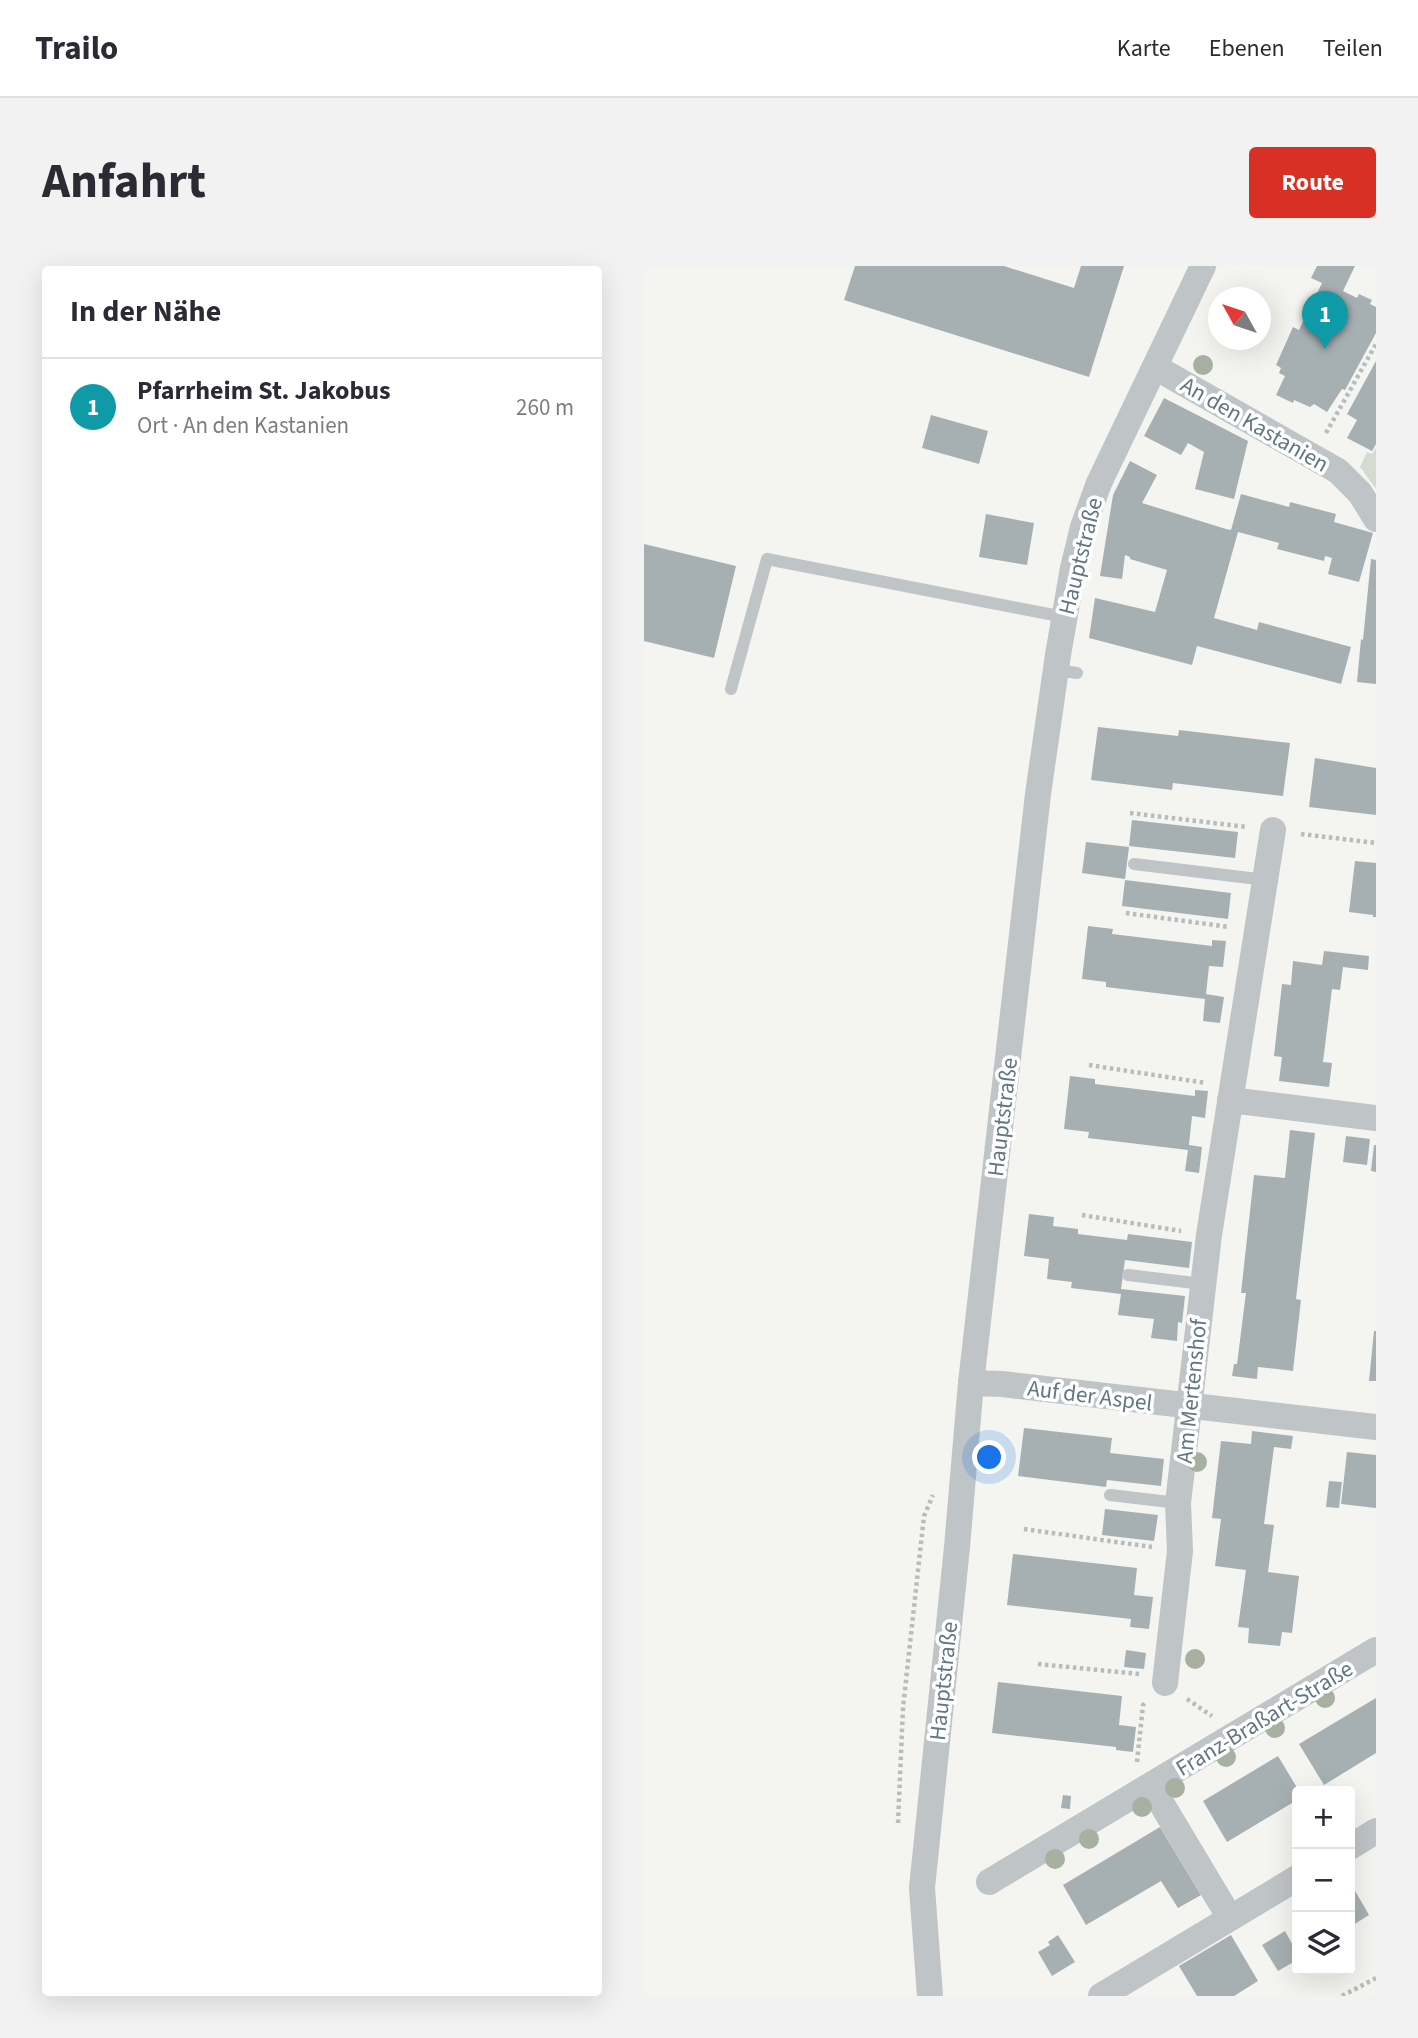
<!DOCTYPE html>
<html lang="de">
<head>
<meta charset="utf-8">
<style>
	:root { --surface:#fff; --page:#f2f2f3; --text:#2b2b33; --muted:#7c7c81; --line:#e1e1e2; --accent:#d93025 }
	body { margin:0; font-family:"Source Sans 3",sans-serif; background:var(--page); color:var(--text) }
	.controls { position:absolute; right:21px; bottom:21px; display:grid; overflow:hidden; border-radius:7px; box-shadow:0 7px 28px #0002 }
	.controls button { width:63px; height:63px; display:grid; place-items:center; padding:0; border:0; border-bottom:2px solid var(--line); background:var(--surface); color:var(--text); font:35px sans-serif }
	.compass { position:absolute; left:564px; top:21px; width:63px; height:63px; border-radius:50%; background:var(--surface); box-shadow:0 7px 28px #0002; rotate:310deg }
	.you { position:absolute; left:346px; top:1192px; width:24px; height:24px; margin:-18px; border:5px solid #fff; border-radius:50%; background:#1a73e8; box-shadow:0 0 0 10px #1a73e833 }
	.badge { display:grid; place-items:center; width:46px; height:46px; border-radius:50%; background:var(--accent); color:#fff; font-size:23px; font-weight:700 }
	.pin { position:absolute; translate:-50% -58px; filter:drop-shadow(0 2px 4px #0008) }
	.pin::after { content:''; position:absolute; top:37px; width:24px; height:21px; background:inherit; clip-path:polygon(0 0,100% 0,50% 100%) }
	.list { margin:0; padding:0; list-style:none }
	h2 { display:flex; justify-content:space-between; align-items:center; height:91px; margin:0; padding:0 28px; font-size:30px }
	h2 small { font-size:23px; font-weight:400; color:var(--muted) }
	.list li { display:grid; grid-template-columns:46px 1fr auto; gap:21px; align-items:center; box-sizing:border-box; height:98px; padding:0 28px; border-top:2px solid var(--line) }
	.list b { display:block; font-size:26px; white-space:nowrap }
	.list p { margin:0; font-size:23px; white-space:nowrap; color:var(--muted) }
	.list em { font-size:23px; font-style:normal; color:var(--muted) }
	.icon { flex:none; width:38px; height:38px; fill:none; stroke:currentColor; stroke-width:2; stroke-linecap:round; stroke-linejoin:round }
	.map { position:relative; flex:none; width:732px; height:1730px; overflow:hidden; border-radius:7px }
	header { display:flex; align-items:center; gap:42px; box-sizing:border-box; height:98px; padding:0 35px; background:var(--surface); border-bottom:2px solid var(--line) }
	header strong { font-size:33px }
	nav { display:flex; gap:38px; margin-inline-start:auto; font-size:24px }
	.intro { display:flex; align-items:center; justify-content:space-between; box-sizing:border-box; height:168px; padding:0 42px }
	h1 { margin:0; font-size:49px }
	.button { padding:18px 32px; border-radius:7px; background:var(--accent); color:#fff; font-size:24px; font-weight:700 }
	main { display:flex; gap:42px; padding:0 42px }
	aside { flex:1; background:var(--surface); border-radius:7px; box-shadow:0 7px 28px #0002 }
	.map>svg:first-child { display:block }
	.green { fill:#d6dbd1 }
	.building { fill:#a6b0b3 }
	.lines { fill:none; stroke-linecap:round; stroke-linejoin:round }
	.path { stroke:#b9bcbd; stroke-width:4.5; stroke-dasharray:3.5 3.5; stroke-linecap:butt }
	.lane { stroke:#bfc4c6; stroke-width:12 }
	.street { stroke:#bfc4c6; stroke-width:26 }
	.tree { fill:#a8b0a2 }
	.labels { text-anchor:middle; stroke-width:7; stroke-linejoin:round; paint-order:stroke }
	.street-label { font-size:23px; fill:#637781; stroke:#fff }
</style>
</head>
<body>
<header>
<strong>Trailo</strong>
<nav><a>Karte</a><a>Ebenen</a><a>Teilen</a></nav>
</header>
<div class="intro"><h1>Anfahrt</h1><a class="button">Route</a></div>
<main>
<aside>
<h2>In der Nähe<small></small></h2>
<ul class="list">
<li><span class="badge" style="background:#0f9aa8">1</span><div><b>Pfarrheim St. Jakobus</b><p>Ort · An den Kastanien</p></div><em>260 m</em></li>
</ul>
</aside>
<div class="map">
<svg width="732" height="1730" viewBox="0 0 732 1730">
	<rect width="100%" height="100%" fill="#f4f4f0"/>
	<!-- green -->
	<path class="green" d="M 732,182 L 732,223 L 716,201 L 723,186 L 728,188 Z"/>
	<!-- building -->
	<g class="building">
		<path d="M 211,0 L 360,0 L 430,22 L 437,0 L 480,0 L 445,111 L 200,34 Z"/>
		<path d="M 673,0 L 711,0 L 699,25 L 713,32 L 715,28 L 728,34 L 726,38 L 732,41 L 732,67 L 701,124 L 698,123 L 683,146 L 670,138 L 666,141 L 650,134 L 649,137 L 632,129 L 641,110 L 635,107 L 637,102 L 632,99 L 649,61 L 655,64 L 678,17 L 667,12 Z"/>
		<path d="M 732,95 L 732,178 L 728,185 L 703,172 L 713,154 L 703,148 Z"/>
		<path d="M 520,132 L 604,175 L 590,233 L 551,223 L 560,186 L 544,177 L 537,189 L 500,170 Z"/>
		<path d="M 287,149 L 344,165 L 335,198 L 278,182 Z"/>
		<path d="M 486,195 L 513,209 L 498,237 L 582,263 L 587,264 L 597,228 L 645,241 L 646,236 L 692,248 L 690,256 L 729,267 L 715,316 L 684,308 L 688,292 L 681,290 L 680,295 L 633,283 L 635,277 L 594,266 L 570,352 L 613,364 L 615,356 L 707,381 L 697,418 L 553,380 L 548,399 L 445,372 L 451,332 L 511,346 L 523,304 L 486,293 L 486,291 L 481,289 L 478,313 L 456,310 L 469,229 Z"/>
		<path d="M 342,248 L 390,257 L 383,299 L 335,291 Z"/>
		<path d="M 0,278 L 92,300 L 70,392 L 0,375 Z"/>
		<path d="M 727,293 L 732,294 L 732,418 L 713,416 L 717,373 L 719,374 Z"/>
		<path d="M 454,461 L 534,470 L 535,464 L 646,477 L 639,530 L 529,517 L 528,524 L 447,514 Z"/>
		<path d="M 671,492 L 732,502 L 732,549 L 665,541 Z"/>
		<path d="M 488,554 L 594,566 L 591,592 L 485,580 Z"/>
		<path d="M 442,576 L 485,581 L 481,613 L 438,607 Z"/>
		<path d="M 711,595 L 732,597 L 732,651 L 729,651 L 729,649 L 705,646 Z"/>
		<path d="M 481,614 L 587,627 L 584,653 L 478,640 Z"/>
		<path d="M 444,660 L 469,663 L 468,668 L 568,680 L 568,674 L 582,675 L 579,701 L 565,700 L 562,728 L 580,731 L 576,757 L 559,755 L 561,733 L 462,721 L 462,716 L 438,713 Z"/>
		<path d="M 680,685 L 725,690 L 724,704 L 699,701 L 696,724 L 688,723 L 679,796 L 688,797 L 685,821 L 635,815 L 638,791 L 630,790 L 638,718 L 647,719 L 649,695 L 678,699 Z"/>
		<path d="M 426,810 L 451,813 L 451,818 L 551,830 L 551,824 L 564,825 L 561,852 L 548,850 L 545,879 L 558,881 L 555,907 L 541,905 L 544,884 L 444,872 L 445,866 L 420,863 Z"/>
		<path d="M 646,864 L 671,867 L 652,1033 L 657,1034 L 649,1105 L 614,1101 L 613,1113 L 588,1110 L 590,1098 L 593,1098 L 602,1027 L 597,1027 L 610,909 L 641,912 Z"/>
		<path d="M 702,870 L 726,873 L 723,899 L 699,896 Z"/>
		<path d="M 730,879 L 732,879 L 732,906 L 727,905 Z"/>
		<path d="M 385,948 L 410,951 L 409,960 L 434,963 L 434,968 L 483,974 L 484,968 L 548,976 L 545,1002 L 481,994 L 477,1023 L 541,1030 L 538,1057 L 534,1056 L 533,1075 L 507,1072 L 510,1053 L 474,1049 L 477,1028 L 427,1022 L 428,1016 L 403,1013 L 405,993 L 380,990 Z"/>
		<path d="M 730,1065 L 732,1065 L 732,1115 L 725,1115 Z"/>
		<path d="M 380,1162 L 468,1172 L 466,1187 L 520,1193 L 517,1220 L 463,1214 L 462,1221 L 374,1210 Z"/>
		<path d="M 608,1165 L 649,1170 L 647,1183 L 630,1181 L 620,1258 L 630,1259 L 624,1306 L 655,1310 L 648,1367 L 638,1366 L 636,1380 L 604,1377 L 605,1362 L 594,1361 L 602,1304 L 571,1300 L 577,1253 L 568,1252 L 577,1175 L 607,1178 Z"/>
		<path d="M 703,1186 L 732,1189 L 732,1242 L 697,1238 Z"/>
		<path d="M 685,1215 L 698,1216 L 695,1242 L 682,1241 Z"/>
		<path d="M 461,1243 L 514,1249 L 510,1275 L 458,1269 Z"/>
		<path d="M 369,1288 L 493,1302 L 490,1329 L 509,1331 L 505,1363 L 486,1361 L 487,1353 L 363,1339 Z"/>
		<path d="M 482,1384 L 502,1387 L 500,1403 L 480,1401 Z"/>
		<path d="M 354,1416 L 478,1430 L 475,1459 L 492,1461 L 489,1486 L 472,1484 L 472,1481 L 348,1467 Z"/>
		<path d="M 732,1432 L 732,1487 L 680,1519 L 655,1478 Z"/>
		<path d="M 634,1490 L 655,1525 L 653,1525 L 653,1534 L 583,1576 L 559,1535 Z"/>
		<path d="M 419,1529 L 427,1530 L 426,1543 L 417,1542 Z"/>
		<path d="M 516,1561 L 557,1629 L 534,1642 L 517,1615 L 442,1659 L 419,1619 Z"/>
		<path d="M 706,1616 L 725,1649 L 706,1661 Z"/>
		<path d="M 641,1665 L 653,1687 L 653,1694 L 634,1705 L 618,1679 Z"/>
		<path d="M 414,1669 L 431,1696 L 408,1710 L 394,1686 L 406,1679 L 404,1676 Z"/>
		<path d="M 587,1669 L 614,1715 L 590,1730 L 553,1730 L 535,1700 Z"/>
	</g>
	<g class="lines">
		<!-- path -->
		<g class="path">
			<path d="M 682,167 L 732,78"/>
			<path d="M 486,547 L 603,561"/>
			<path d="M 657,568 L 732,577"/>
			<path d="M 482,647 L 585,661"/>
			<path d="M 445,799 L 562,817"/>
			<path d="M 438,949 L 537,965"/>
			<path d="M 380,1263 L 508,1281"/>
			<path d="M 394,1398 L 495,1408"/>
			<path d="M 543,1433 L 568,1450"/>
			<path d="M 493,1496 L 499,1439 L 502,1436"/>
			<path d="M 254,1557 L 259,1442 L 280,1250 L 289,1229"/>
			<path d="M 698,1730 L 732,1712"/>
		</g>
		<!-- lane -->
		<g class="lane">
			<path d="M 412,404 L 433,407"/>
			<path d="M 87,423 L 123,293 L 420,351"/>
			<path d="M 490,598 L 622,614"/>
			<path d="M 484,1009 L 559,1018"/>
			<path d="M 466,1229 L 534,1237"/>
		</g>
		<!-- street -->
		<g class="street">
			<path d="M 511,101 L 694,205 L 716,227 L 732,253"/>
			<path d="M 586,834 L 732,852"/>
			<path d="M 327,1117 L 358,1118 L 732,1161"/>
			<path d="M 521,1417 L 536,1285 L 534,1237 L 565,969 L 629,564"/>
			<path d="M 507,1520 L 586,1652"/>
			<path d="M 706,1581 L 732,1565"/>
			<path d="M 345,1616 L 732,1384"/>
			<path d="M 286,1730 L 278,1622 L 313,1281 L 327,1117 L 394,528 L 414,389 L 429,302 L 439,261 L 455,217 L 559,0"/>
			<path d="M 457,1730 L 653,1612"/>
		</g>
	</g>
	<!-- trees -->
	<g class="tree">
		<circle cx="559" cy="99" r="10"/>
		<circle cx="553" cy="1196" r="10"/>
		<circle cx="551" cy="1393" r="10"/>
		<circle cx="681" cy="1432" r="10"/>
		<circle cx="631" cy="1462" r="10"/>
		<circle cx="582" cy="1491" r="10"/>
		<circle cx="531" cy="1522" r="10"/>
		<circle cx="498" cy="1541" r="10"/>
		<circle cx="445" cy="1573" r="10"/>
		<circle cx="411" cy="1593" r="10"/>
	</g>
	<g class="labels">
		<!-- street labels -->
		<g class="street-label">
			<text transform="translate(611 158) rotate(30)" y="8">An den Kastanien</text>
			<text transform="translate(436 290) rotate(-76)" y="8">Hauptstraße</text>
			<text transform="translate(358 851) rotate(-83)" y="8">Hauptstraße</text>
			<text transform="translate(547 1125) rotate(-84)" y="8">Am Mertenshof</text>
			<text transform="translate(446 1129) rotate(7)" y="8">Auf der Aspel</text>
			<text transform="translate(299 1415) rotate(-84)" y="8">Hauptstraße</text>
			<text transform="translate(620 1452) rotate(-31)" y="8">Franz-Braßart-Straße</text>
		</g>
	</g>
</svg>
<div class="controls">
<button>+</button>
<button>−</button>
<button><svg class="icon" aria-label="layers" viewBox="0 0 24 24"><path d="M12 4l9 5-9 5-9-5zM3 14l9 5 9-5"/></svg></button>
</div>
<svg class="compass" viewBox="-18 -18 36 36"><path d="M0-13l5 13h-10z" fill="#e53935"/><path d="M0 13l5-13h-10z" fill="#7c7c81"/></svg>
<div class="you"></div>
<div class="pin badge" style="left:681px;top:83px;background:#0f9aa8">1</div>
</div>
</main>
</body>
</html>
